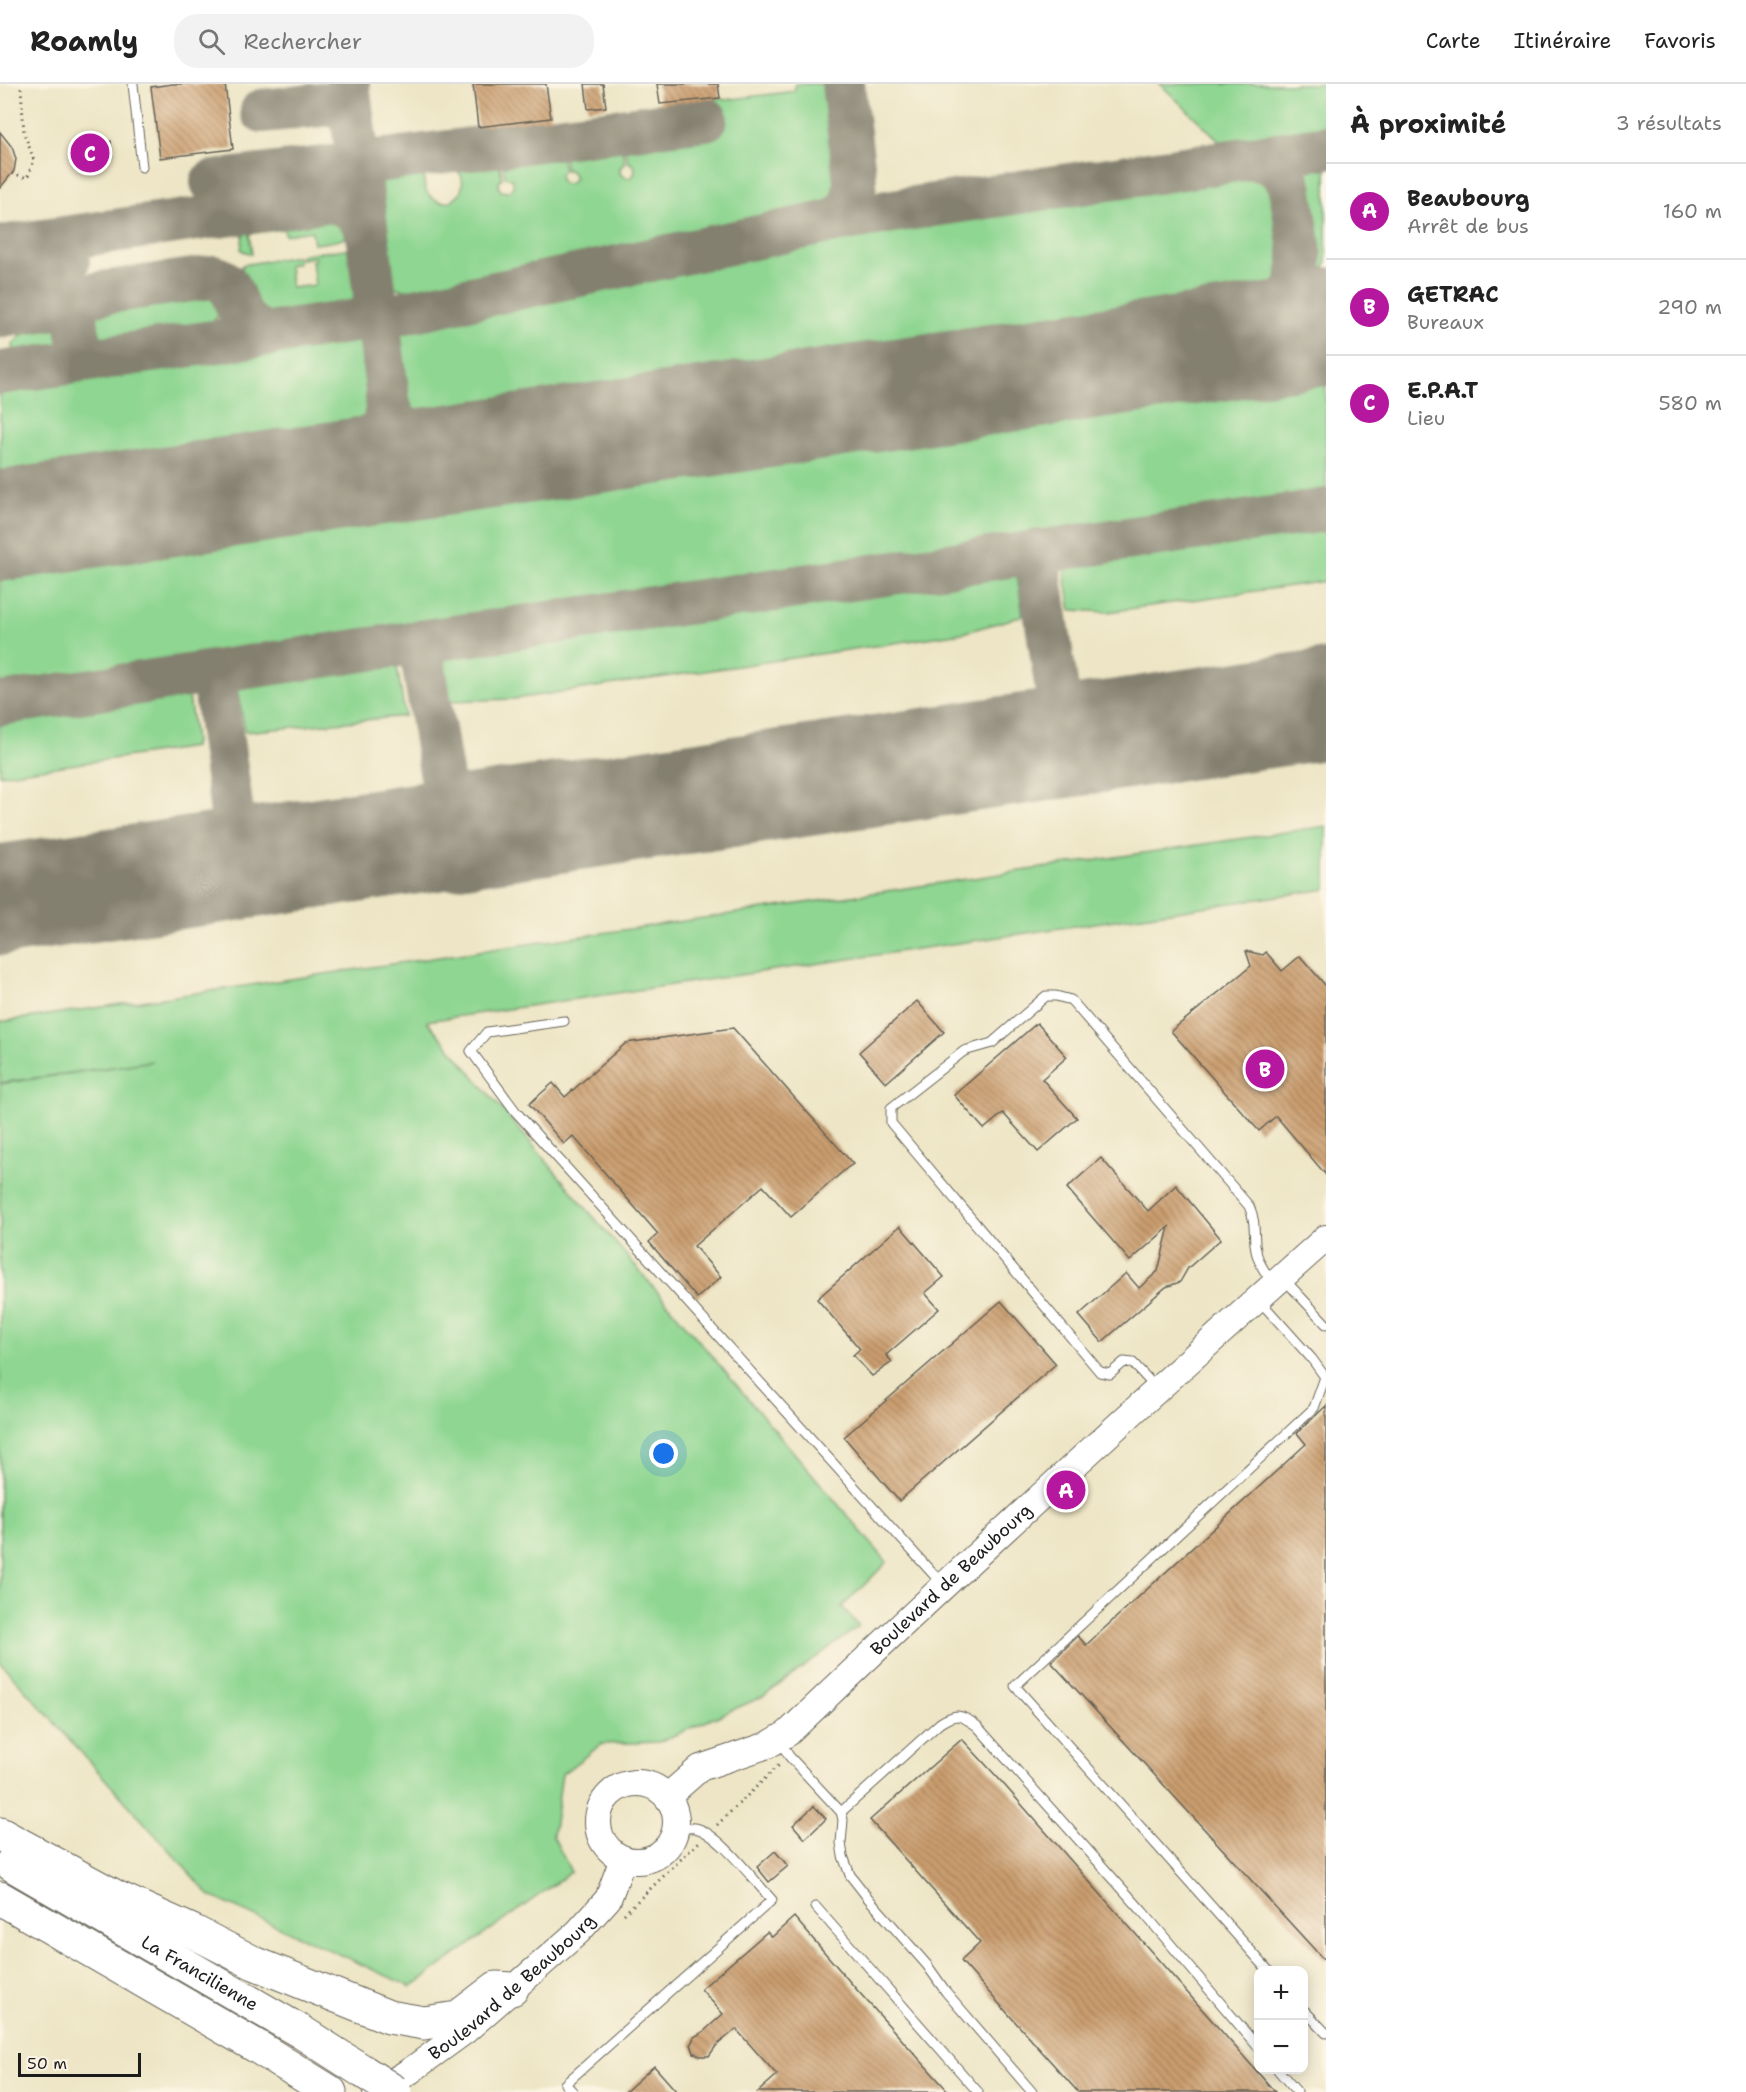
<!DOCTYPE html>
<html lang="fr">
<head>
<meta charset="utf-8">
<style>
	:root { --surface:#fff; --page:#f2f2f2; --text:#222; --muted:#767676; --line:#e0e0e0; --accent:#b5179e }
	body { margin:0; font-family:"Shantell Sans",sans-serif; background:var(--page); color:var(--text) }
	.controls { position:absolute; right:18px; bottom:18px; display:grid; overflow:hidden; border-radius:12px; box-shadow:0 3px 15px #0003 }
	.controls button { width:54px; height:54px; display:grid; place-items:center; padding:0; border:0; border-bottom:2px solid var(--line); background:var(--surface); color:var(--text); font:30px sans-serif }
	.scale { position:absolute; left:18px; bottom:15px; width:123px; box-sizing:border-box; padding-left:6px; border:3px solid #1c1c1c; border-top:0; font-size:16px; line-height:21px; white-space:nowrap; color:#1c1c1c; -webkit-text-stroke:4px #fcf5e5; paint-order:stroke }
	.you { position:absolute; left:664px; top:1370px; width:21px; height:21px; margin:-15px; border:4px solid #fff; border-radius:50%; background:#1a73e8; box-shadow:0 0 0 9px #1a73e833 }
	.badge { display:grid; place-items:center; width:39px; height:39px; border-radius:50%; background:var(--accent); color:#fff; font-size:20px; font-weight:700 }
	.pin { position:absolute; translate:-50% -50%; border:3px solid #fff; box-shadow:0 2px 6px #0006 }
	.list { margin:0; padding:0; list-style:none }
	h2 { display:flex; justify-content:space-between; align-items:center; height:78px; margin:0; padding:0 24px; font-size:26px }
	h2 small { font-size:20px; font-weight:400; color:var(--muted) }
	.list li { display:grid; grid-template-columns:39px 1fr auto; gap:18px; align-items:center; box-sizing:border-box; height:96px; padding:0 24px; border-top:2px solid var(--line) }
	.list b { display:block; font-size:22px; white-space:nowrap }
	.list p { margin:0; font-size:20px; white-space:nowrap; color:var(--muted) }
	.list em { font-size:20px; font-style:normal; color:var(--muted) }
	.icon { flex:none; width:33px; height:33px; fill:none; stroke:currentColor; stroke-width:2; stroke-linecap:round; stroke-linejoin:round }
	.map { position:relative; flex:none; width:1326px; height:2008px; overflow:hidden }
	header { display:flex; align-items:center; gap:36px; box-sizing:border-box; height:84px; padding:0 30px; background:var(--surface); border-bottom:2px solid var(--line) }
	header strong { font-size:28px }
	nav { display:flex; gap:33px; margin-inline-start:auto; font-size:21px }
	.search { width:420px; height:54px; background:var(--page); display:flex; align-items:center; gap:15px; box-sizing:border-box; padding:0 21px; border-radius:24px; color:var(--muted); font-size:22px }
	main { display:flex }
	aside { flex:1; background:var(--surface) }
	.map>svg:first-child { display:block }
	.grass { fill:#8ed691; stroke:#557956; stroke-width:1.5 }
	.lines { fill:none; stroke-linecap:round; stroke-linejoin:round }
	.taxiway { stroke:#848070; stroke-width:44 }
	.runway { stroke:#848070; stroke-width:111 }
	.building { fill:url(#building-back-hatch) }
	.lane-casing { stroke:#656257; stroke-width:11 }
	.secondary-casing { stroke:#656257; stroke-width:28 }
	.highway-casing { stroke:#656257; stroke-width:35 }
	.path { stroke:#656257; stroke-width:3; stroke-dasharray:1.5 4.5; stroke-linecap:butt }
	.lane { stroke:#fff; stroke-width:9 }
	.secondary { stroke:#fff; stroke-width:26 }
	.highway { stroke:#fff; stroke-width:33 }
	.highway-bridge-casing { stroke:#656257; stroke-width:35; stroke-linecap:butt }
	.highway-bridge { stroke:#fff; stroke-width:33 }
	.labels { text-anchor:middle; stroke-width:5; stroke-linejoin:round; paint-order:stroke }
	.street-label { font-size:18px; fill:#1c1c1c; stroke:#fcf5e5 }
</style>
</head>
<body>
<header>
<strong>Roamly</strong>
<div class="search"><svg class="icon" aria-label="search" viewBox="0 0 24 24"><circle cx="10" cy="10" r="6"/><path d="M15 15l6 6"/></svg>Rechercher</div>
<nav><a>Carte</a><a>Itinéraire</a><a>Favoris</a></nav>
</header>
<main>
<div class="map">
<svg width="1326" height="2008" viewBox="0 0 1326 2008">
	<defs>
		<pattern id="building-back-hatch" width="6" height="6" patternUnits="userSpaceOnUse" patternTransform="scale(1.5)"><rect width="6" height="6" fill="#ca9d6e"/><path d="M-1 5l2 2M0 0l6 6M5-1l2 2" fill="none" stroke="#a37f5a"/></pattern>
	</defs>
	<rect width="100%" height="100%" fill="#fcf5e5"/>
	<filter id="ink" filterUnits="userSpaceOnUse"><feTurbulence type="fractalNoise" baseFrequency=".0167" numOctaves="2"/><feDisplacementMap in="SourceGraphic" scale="12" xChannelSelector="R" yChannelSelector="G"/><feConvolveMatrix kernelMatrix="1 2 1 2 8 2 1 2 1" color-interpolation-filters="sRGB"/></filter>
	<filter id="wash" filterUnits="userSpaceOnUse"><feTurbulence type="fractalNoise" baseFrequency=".008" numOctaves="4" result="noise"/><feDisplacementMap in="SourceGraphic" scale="24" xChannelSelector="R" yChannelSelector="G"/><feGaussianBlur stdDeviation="1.35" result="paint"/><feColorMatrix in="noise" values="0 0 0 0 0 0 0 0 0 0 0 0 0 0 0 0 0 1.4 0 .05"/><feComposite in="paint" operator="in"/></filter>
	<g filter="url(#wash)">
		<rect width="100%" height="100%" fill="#ede5c5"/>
		<!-- grass -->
		<g class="grass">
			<path d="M 795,0 L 830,0 L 844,107 L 839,121 L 830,129 L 525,193 L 407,207 L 395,203 L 386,192 L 378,149 L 371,83 L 433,74 C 432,81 426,85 425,91 C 421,108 433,120 450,118 L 460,109 C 466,96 461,85 447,80 L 445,73 L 497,67 L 502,94 C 498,98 497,102 501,107 L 508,108 C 513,104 515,101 512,95 L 505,93 L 500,67 L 558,59 L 564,86 C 558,90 559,94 562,99 L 568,100 L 574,96 L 574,91 L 571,87 L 566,86 L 562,59 L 619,52 L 625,79 C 620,82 618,87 622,92 L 629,94 L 634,91 L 635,84 L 632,80 L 628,78 L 622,51 L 713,40 L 710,30 L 659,36 L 660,20 L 720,14 L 725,16 L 795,7 Z"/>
			<path d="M 1160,0 L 1326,0 L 1326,53 L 1230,67 Z"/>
			<path d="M 1318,81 L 1326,84 L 1326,179 L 1319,194 L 1311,203 L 1308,197 L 1310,169 L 1302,105 L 1307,87 Z"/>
			<path d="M 1243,84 C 1254,86 1264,87 1272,95 C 1284,107 1291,163 1290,180 C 1290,189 1286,199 1281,206 C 1272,222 1256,228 1240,234 L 477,347 C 460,348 442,351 426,342 C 417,338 408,328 402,320 C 392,303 386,264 399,248 C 404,241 411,238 418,235 L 827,147 L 907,133 Z"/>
			<path d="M 341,86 L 335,98 L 325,105 L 191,123 L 200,113 L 213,104 Z"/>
			<path d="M 329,129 C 339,131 350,137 352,147 C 345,159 326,158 314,160 L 312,147 L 285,151 L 284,145 L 249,150 L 252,170 L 243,167 L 241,165 L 243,151 L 254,141 Z"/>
			<path d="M 353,164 C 359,173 359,210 351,218 L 283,235 L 271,235 L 260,229 L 248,215 L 244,204 L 242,181 L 297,172 L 298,179 L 289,181 L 291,204 L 315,201 L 312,177 L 315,176 L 315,173 L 301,175 L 301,171 Z"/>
			<path d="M 209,204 L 215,206 L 221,213 C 224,250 181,253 156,257 C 143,259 127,263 114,259 C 100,254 81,236 96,222 L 116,218 L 120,222 L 130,220 L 132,215 L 166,210 L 169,215 L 182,213 L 184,208 Z"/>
			<path d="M 57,245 L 62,249 C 70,270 57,271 40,273 C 35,274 26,277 21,275 C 15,273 13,265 13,260 L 23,250 Z"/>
			<path d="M 328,251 C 337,251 347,251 355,255 C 380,270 380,320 367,341 C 358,356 340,363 325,368 L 0,416 L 0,299 Z"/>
			<path d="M 1326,270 L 1326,410 L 0,604 L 0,466 Z"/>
			<path d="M 1326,443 L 1326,497 L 1108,528 L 1071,526 L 1064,484 Z"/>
			<path d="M 1017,492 L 1023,532 L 962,549 L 514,615 L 450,617 L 442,575 Z"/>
			<path d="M 397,582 L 405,632 L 245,648 L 238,606 Z"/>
			<path d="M 189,612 L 195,656 L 194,663 L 0,691 L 0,640 Z"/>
			<path d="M 1326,742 L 1326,805 L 427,937 L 887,1478 L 842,1523 L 859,1542 L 764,1612 L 659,1658 L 602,1660 L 562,1690 L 553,1752 L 571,1788 L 411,1903 L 210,1812 L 0,1578 L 0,1000 L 153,977 L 0,999 L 0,938 Z"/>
		</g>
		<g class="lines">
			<!-- taxiway -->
			<g class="taxiway">
				<path d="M 348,0 L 389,322 C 407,367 439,374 483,371"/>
				<path d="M 262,27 L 332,20 L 346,27 L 353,39"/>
				<path d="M 212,98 L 706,35"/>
				<path d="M 829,138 C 848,130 854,118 855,97 L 843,0"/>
				<path d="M 0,163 L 325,117 C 345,118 358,127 366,145"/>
				<path d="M 0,198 L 58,189 L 64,186 L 68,177"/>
				<path d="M 0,232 L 62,223 L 71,225 L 76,231"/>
				<path d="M 1306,249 L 1314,226 L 1326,205"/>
				<path d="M 1201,265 L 1247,255 L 1261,249 L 1279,231 L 1294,208 L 1300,184 L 1300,166 L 1290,101 C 1282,84 1270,77 1252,74"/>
				<path d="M 103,275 C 96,273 90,272 85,267 C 77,257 73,227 80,216 L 94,210 L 214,193 C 244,200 224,238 270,250"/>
				<path d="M 0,289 L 377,234 L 829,138 L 893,127 L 1326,63"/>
				<path d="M 309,397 C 321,394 335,392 346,387 C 375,372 388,343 387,312"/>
				<path d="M 1036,467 L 1065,659"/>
				<path d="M 420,559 L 451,749"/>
				<path d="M 213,588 L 239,781"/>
				<path d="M 0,620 L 213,588 L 1326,426"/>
			</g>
			<!-- runway -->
			<g class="runway">
				<path d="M 0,442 L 1326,246"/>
				<path d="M 0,816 L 1326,620"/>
			</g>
		</g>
		<g id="blocks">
			<!-- building -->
			<g class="building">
				<path d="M 173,0 L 225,0 L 233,65 L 160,74 L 151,3 Z"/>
				<path d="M 473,0 L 546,0 L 551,34 L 478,43 Z"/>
				<path d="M 585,0 L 603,0 L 606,23 L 588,25 Z"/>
				<path d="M 657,0 L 718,0 L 720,14 L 660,20 Z"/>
				<path d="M 0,48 L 12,63 L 16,75 L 14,87 L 0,104 Z"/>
				<path d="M 111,57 L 112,73 L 74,77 L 73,62 Z"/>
				<path d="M 1246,867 L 1263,871 L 1266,868 L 1282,887 L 1300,872 L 1326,902 L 1326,1091 L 1276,1032 L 1259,1047 L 1171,947 L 1251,882 Z"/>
				<path d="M 917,917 L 944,948 L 886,999 L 859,968 Z"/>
				<path d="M 1037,939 L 1067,973 L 1042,995 L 1077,1034 L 1038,1068 L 1003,1029 L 984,1045 L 954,1011 Z"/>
				<path d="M 733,944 L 853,1080 L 847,1084 L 791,1133 L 763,1102 L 694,1162 L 721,1193 L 697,1214 L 649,1158 L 658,1150 L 573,1052 L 564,1060 L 529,1020 L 553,999 L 565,1013 L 626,959 Z"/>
				<path d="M 1101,1074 L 1148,1127 L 1176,1101 L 1221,1155 L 1188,1184 L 1180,1198 L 1166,1203 L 1102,1258 L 1079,1231 L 1126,1189 L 1139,1204 L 1158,1187 L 1169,1143 L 1130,1177 L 1067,1104 Z"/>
				<path d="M 900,1142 L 944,1193 L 925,1209 L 939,1225 L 886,1271 L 892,1278 L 872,1292 L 853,1271 L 860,1265 L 817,1215 Z"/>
				<path d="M 1001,1217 L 1056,1280 L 899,1417 L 844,1353 Z"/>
				<path d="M 1326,1322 L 1326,1878 L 1051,1578 L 1078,1552 L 1086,1561 L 1306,1360 L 1297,1349 Z"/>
				<path d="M 962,1655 L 999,1695 L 1275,2008 L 1078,2008 L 1010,1932 L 961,1877 L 980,1859 L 870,1736 Z"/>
				<path d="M 814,1722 L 826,1735 L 805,1755 L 793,1741 Z"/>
				<path d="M 775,1767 L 788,1782 L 769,1798 L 757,1783 Z"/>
				<path d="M 794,1833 L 857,1906 L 949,2008 L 758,2008 L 777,1991 L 736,1945 L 716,1962 L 709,1972 L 700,1972 L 694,1969 L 691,1960 L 694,1953 L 703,1948 L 723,1930 L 701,1905 L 767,1848 L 772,1853 Z"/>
				<path d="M 654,1982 L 677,2008 L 625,2008 Z"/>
			</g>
		</g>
	</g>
	<g filter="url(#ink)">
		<use href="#blocks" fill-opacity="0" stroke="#656257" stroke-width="1.5"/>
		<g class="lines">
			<!-- lane casing -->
			<g class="lane-casing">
				<g id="lane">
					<path d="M 133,0 L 142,83"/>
					<path d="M 564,937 L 487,948 L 471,967 L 516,1028 L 943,1501"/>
					<path d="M 1283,1194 L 1326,1240"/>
					<path d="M 1260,1217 L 1312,1275 L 1325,1293 L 1314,1324 L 1015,1602 L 1268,1886"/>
					<path d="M 1156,1304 L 1133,1279 L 1124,1278 L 1110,1290 L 1100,1288 L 891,1039 L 891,1024 L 964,967 L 992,959 L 1046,912 L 1056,912 L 1071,916 L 1249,1122 C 1255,1135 1254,1145 1255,1160 C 1256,1175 1263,1187 1273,1198"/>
					<path d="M 780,1657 L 789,1672 L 841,1728 L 843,1736 L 841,1759 L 843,1772 L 850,1791 L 868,1814 L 927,1881 L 946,1908 L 1032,2008"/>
					<path d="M 841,1728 L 940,1639 C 958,1628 961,1631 977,1642 L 1143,1828 L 1258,1963"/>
					<path d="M 816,1823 L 978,2008"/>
					<path d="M 1304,1926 L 1326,1949"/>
					<path d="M 1278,1986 L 1297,2008"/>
					<path d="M 573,2008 L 565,2000 L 772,1816 C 756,1799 718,1748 695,1744 C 689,1743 682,1745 676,1745"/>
				</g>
			</g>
			<!-- secondary casing -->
			<g class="secondary-casing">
				<g id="secondary">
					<circle cx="637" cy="1738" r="39"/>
					<path id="s1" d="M 667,1713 L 700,1684 L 768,1661 L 788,1649 C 964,1481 1144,1316 1326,1154"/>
					<path id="s2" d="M 376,2008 L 410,1987 L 465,1947 L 578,1848 L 608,1815 L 623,1775"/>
				</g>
			</g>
			<!-- highway casing -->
			<g class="highway-casing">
				<g id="highway">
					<path d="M 0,1750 L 116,1813 L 194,1848 L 254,1879 L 389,1933 L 424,1939 L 457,1934 L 496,1904 L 512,1905"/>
					<path id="s3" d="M 11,1780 L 303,1949 L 364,1988"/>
					<path d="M 0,1814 L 256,1962 L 330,2008"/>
				</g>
			</g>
			<!-- path -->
			<g class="path">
				<path d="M 12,89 L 27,94 L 34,76 L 24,49 L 21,4"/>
				<path d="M 717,1741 L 779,1681"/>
				<path d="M 624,1830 L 699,1758"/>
			</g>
			<!-- lane -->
			<use href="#lane" class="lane"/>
			<!-- secondary -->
			<use href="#secondary" class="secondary"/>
			<!-- highway -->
			<use href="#highway" class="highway"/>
			<!-- highway-bridge casing -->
			<g class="highway-bridge-casing">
				<path id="highway-bridge" d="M 364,1988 L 395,2008"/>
			</g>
			<!-- highway-bridge -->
			<use href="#highway-bridge" class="highway-bridge"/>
		</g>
	</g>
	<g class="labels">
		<!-- street labels -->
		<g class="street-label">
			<text dy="6" stroke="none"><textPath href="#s1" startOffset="363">Boulevard de Beaubourg</textPath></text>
			<text dy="6" stroke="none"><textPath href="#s3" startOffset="218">La Francilienne</textPath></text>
			<text dy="6" stroke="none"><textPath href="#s2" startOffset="172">Boulevard de Beaubourg</textPath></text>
		</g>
	</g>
</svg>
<div class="controls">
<button>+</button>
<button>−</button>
</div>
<div class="scale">50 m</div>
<div class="you"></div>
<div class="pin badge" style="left:1066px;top:1406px">A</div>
<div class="pin badge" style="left:1265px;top:985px">B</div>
<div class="pin badge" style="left:90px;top:69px">C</div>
</div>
<aside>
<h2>À proximité<small>3 résultats</small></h2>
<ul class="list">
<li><span class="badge">A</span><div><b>Beaubourg</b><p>Arrêt de bus</p></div><em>160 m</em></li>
<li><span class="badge">B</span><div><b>GETRAC</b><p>Bureaux</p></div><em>290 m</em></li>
<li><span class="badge">C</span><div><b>E.P.A.T</b><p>Lieu</p></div><em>580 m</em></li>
</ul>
</aside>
</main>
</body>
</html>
